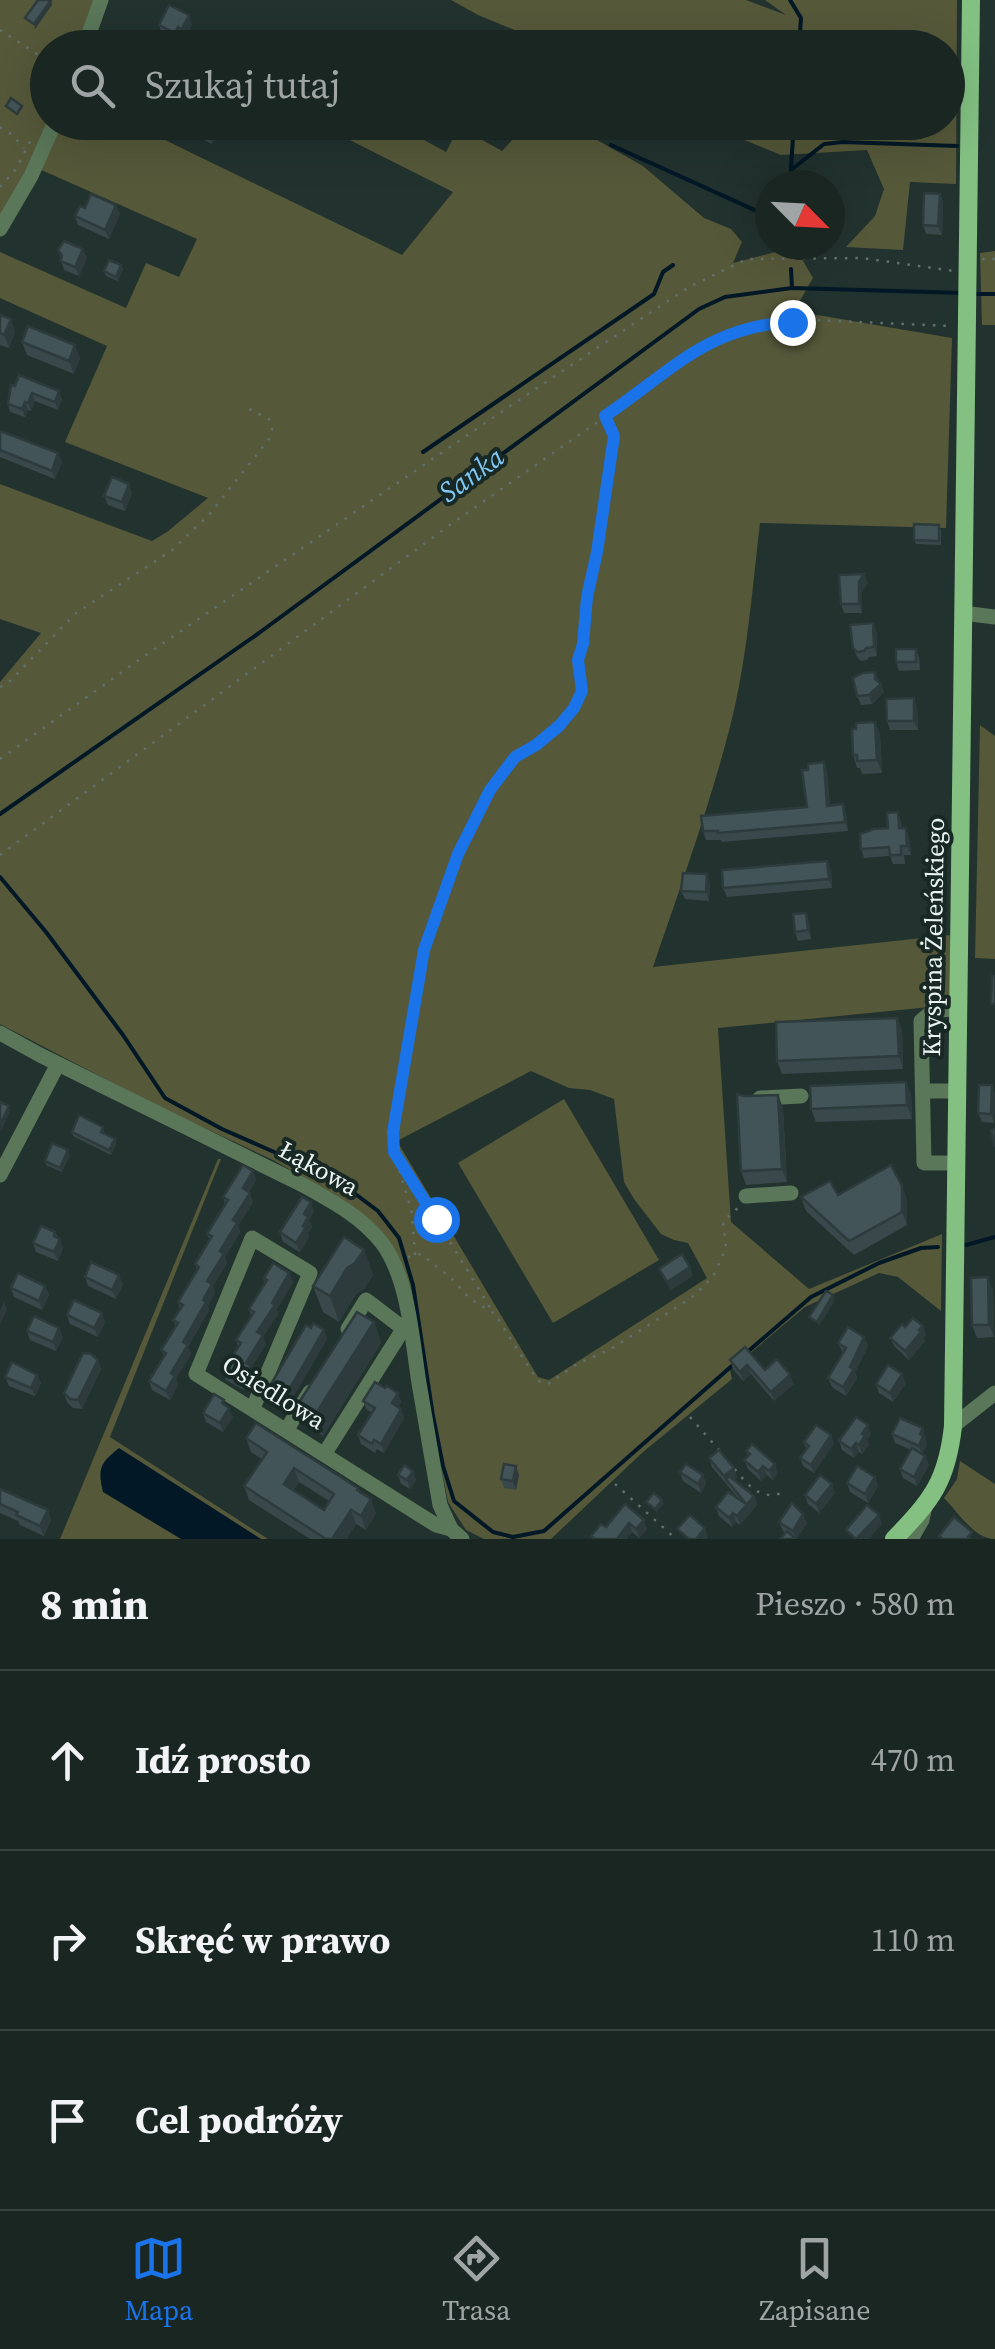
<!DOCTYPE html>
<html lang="pl">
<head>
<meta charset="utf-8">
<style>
	:root { --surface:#1a2622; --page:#27322f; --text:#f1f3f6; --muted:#9fa5a5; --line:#384340; --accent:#1a73e8 }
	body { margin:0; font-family:"Source Serif 4",serif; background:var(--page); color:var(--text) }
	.compass { position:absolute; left:755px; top:170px; width:90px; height:90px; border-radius:50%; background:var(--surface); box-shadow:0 10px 40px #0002; rotate:114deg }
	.stop { position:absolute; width:30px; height:30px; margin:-22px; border:8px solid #1a73e8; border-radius:50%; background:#fff }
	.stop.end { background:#1a73e8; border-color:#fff; box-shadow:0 2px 10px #0008 }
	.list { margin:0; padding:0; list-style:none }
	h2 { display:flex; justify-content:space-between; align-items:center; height:130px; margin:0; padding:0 40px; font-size:42px }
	h2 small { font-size:32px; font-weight:400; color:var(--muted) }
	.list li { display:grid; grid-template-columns:65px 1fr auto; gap:30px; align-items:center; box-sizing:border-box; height:180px; padding:0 40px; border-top:2px solid var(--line) }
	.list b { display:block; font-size:38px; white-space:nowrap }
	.list em { font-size:32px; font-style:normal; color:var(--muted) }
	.icon { flex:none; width:55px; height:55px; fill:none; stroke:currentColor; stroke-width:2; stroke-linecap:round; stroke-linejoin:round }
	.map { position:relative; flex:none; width:995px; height:1539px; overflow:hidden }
	.search { position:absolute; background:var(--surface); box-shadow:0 10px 40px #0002; left:30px; right:30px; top:30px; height:110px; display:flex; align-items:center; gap:25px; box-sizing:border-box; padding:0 35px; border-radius:55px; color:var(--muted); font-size:38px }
	.sheet { height:670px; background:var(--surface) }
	nav { display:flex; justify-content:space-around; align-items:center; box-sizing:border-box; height:140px; border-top:2px solid var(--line); background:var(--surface); font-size:28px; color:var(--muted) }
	nav a { display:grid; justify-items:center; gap:5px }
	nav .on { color:var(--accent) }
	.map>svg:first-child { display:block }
	.green { fill:#555839; fill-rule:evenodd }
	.water { fill:#021826 }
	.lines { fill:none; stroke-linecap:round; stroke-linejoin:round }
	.stream { stroke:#021826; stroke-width:4 }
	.path { stroke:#62706d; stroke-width:2.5; stroke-dasharray:2.5 8; stroke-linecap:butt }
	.minor { stroke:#5a7759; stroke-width:15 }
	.major { stroke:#83c082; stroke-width:18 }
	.wall { fill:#39484b; fill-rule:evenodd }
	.shaded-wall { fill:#2e3b3d }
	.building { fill:#425457; stroke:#2e3b3d; stroke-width:2.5; fill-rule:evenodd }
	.route { stroke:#1a73e8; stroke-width:12 }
	.labels { text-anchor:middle; stroke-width:8; stroke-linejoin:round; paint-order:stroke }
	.street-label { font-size:25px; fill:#ebf5f2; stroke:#182824 }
	.water-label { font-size:28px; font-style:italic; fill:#80c8f6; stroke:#182824 }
</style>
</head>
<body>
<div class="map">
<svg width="995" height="1539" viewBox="0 0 995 1539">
	<rect width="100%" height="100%" fill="#22322e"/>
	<!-- green -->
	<g class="green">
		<path d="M 0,0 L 95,0 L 77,47 L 48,48 L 48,122 L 26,170 L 0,218 Z"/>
		<path d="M 451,0 L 746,0 L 786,15 L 765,0 L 957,0 L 956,184 L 910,182 L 903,250 L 846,247 L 875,216 L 884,189 L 867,150 L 781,155 L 703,123 L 948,122 L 948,48 L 556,47 L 478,15 Z"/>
		<path d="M 60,123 L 130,123 L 402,255 L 453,192 L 316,123 L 393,123 L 446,152 L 459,127 L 502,151 L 528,123 L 567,123 L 643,166 L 704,218 L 731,229 L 742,242 L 733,263 L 795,247 L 813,278 L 794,311 L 952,338 L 946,528 L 760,523 C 752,591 747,661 730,727 C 709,808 680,888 653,967 L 950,935 L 950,1005 L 718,1028 L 731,1222 L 809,1289 L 942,1234 L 941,1311 L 898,1277 L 879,1273 L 805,1307 L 730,1370 L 732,1379 L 643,1452 L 551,1539 L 484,1539 L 466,1530 L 448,1502 L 402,1267 L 394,1248 L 378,1228 L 346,1202 L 273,1160 L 157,1106 L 0,1024 L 0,682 L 41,633 L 0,619 L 0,484 L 152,541 L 167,532 L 208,498 L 65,442 L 107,346 L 0,298 L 0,252 L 126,308 L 146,263 L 179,277 L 197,239 L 39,169 ZM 531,1071 L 569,1088 L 590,1090 L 614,1099 L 624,1182 L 634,1199 L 661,1234 L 674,1240 L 688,1243 L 707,1278 L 549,1380 L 538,1377 L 397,1141 Z"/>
		<path d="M 995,251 L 995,325 L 982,325 L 980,253 Z"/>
		<path d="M 980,725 L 995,736 L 995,959 L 975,958 Z"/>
		<path d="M 564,1099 L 659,1260 L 553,1323 L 458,1163 Z"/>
		<path d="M 218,1159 L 221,1159 L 110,1437 L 268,1539 L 60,1539 Z"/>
		<path d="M 960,1461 L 995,1484 L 995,1539 C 974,1539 958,1512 944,1498 L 957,1479 Z"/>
	</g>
	<!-- water -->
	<path class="water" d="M 119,1448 L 261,1539 L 181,1539 L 103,1492 C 97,1467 101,1463 119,1448 Z"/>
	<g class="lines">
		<!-- stream -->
		<g class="stream">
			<path d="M 790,0 L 801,18 L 799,48"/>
			<path d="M 611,145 L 770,217"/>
			<path d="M 791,168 L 794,122"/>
			<path d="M 792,185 L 791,170 L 824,144 L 843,142 L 957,146"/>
			<path d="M 791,245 L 791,250"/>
			<path d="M 791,269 L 792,288"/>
			<path d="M 973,294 L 995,294"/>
			<path d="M 423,452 L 654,294 L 663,272 L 673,265"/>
			<path d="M 0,814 L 259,633 L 699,309 L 725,297 L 792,288 L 964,293"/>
			<path d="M 0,877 L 46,932 L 123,1035 L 165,1098 L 222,1129 L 290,1159 L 350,1190 L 378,1211 L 399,1238 L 413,1285 L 433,1416 L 443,1466 L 454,1501 L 493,1532 L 513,1537 L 544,1531 L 734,1364"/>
			<path d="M 966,1245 L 995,1237"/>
			<path d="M 745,1354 L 811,1297 L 879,1263 L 921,1248 L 938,1247"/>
		</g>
		<!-- path -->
		<g class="path">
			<path d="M 0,30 L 48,61"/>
			<path d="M 64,48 L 74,32"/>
			<path d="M 44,113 L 48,103"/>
			<path d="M 0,127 L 11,134 L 24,148"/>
			<path d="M 0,187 L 16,169 L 32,138"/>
			<path d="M 982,259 L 995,259"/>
			<path d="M 0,687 L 10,681 L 76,613 L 171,551 L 208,516 L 269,439 L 272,429 L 269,419 L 247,408"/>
			<path d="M 0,759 L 143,657 L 513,404 L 689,287 L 747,259 L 862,258 L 954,271"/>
			<path d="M 0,855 L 447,527 L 609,414 L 693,351 L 740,329 L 770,323 L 813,320 L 950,326"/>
			<path d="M 395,1153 L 493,1312"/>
			<path d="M 415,1255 L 412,1213 L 394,1152 L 393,1132 L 424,951 L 458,854 L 490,790 L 515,757 L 536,745 L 559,726 L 575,707 L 582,691 L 578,660 L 583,644 L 587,597 L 597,553 L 615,436 L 605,416"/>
			<path d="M 408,1257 L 421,1254 L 452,1279 L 470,1299 L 494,1313 L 538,1381 L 548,1384 L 577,1364 L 611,1349 L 691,1298 L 713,1277 L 726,1248 L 723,1221 L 739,1207"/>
			<path d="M 690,1417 L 720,1451"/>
			<path d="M 728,1461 C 743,1478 756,1502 782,1493"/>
			<path d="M 615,1484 L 676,1539"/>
		</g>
		<!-- minor -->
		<g class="minor">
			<path d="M 84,48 L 101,0"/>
			<path d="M 0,229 L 31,176 L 55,122"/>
			<path d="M 963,613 L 995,617"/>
			<path d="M 0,1033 L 40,1055 L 301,1184 C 330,1200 361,1216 382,1243 C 409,1279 412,1340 419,1383 C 426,1424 433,1465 440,1505 L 451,1529 L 462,1539"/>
			<path d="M 923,1091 L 956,1091"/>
			<path d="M 760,1098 L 801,1096"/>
			<path d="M 956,1163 L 924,1163 L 921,1021 L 934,1010 L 957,1009"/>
			<path d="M 0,1175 L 58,1064"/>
			<path d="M 746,1196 L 791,1193"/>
			<path d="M 348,1329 L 366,1300 L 404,1329"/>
			<path d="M 253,1408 L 310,1273 L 252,1238 L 196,1374 L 436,1525 L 451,1529"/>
			<path d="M 953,1426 L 995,1393"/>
			<path d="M 287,1429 L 310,1392"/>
			<path d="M 325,1453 L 407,1323"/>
			<path d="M 911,1539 L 922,1520 L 925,1506"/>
		</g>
		<!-- major -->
		<path class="major" d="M 894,1539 C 932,1500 947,1481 953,1426 L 971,0"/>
	</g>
	<!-- wall -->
	<g class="wall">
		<path d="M 192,24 L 185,38 L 181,36 L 179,42 L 162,34 L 159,25 Z"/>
		<path d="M 223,122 L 212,144 L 197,136 L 193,127 Z"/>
		<path d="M 940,194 L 943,202 L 942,235 L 926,234 L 923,225 Z"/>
		<path d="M 116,205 L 120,214 L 109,239 L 78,225 L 75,216 Z"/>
		<path d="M 83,249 L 87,258 L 79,276 L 64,270 L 58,250 Z"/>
		<path d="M 121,265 L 123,269 L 118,281 L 106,276 L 104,271 Z"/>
		<path d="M 0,315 L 15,332 L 9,348 L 0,345 Z"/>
		<path d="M 22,342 L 80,358 L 74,374 L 27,355 Z"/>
		<path d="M 11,385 L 62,399 L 58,410 L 35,401 L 31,411 L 28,410 L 25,417 L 10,412 L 8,404 Z"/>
		<path d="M 0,431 L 58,453 L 62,462 L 55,479 L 0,457 Z"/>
		<path d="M 132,493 L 125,511 L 108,505 L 104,496 Z"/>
		<path d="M 941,529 L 941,545 L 916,544 L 914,540 Z"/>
		<path d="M 864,574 L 868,583 L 862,591 L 862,613 L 844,613 L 841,604 Z"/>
		<path d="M 877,632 L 877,656 L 869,657 L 867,660 L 861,661 L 857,657 L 853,648 Z"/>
		<path d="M 916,649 L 919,658 L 920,670 L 899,671 L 896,662 Z"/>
		<path d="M 875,672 L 884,692 L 872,704 L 861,705 L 857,696 Z"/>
		<path d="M 917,707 L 918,730 L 890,730 L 887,721 Z"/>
		<path d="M 875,722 L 880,735 L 882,773 L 862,774 L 860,768 L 857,768 L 853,755 L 856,729 Z"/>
		<path d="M 827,771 L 830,806 L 846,813 L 848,831 L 722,842 L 721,840 L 706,840 L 703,831 L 807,807 Z"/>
		<path d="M 898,812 L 902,828 L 909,837 L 911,855 L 904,855 L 905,864 L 893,864 L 890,856 L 864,858 L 861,849 L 888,828 Z"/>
		<path d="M 827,861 L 831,870 L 832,888 L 727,897 L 723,888 Z"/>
		<path d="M 707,874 L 710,883 L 709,901 L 685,899 L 681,891 Z"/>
		<path d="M 809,922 L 811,939 L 798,941 L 795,932 Z"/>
		<path d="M 897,1018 L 902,1031 L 903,1069 L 782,1074 L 777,1061 Z"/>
		<path d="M 906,1082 L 911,1095 L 912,1119 L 816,1122 L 811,1109 Z"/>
		<path d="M 995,1094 L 994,1123 L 982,1122 L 978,1113 Z"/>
		<path d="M 778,1095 L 783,1108 L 787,1182 L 746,1185 L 741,1171 L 744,1096 Z"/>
		<path d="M 103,1127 L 104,1134 L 115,1139 L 116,1144 L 111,1155 L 73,1136 L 72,1132 Z"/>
		<path d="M 70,1155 L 62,1172 L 46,1165 L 45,1161 Z"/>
		<path d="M 256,1180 L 249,1192 L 253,1202 L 238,1226 L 240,1232 L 225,1257 L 227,1263 L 213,1286 L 215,1293 L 208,1306 L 209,1310 L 188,1347 L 191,1354 L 176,1378 L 178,1385 L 170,1400 L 152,1390 L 149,1381 L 164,1356 L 161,1350 L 176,1326 L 173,1320 L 180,1308 L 178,1302 L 197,1271 L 195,1264 L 210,1240 L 207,1234 L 225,1204 L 223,1197 Z"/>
		<path d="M 838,1195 L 907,1199 L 907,1225 L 854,1255 L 806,1211 L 801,1197 Z"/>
		<path d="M 314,1212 L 309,1220 L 312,1227 L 308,1233 L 309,1237 L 300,1252 L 283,1242 L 280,1232 Z"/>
		<path d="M 55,1232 L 63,1248 L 58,1261 L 36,1252 L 33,1243 Z"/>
		<path d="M 364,1250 L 373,1275 L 364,1289 L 356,1294 L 339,1322 L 323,1312 L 313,1286 Z"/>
		<path d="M 289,1273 L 293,1282 L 277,1309 L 278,1314 L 263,1337 L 266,1344 L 251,1368 L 254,1375 L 244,1390 L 226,1380 L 223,1371 L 238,1346 L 236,1340 L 251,1316 L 249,1309 L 265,1283 L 264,1278 Z"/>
		<path d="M 85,1277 L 123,1284 L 116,1299 L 88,1286 Z"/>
		<path d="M 45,1286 L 49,1295 L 42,1310 L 14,1297 L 11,1288 Z"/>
		<path d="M 993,1290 L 994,1337 L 977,1338 L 972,1325 Z"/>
		<path d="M 67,1315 L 105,1322 L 98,1337 L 70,1324 Z"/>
		<path d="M 374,1322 L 381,1343 L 323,1436 L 306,1425 L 298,1404 Z"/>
		<path d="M 923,1326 L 926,1335 L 923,1338 L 925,1341 L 909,1360 L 894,1346 L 890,1338 L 905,1327 Z"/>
		<path d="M 27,1331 L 63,1337 L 56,1351 L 30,1340 Z"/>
		<path d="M 864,1337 L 868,1346 L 855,1372 L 857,1378 L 846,1396 L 832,1387 L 828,1378 L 843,1353 L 838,1343 Z"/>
		<path d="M 327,1339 L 286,1409 L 273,1402 L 270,1393 L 273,1389 L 271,1384 Z"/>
		<path d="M 98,1360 L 101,1369 L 82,1409 L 73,1408 L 67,1402 L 64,1393 Z"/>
		<path d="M 730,1360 L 765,1370 L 794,1384 L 774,1401 L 751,1374 L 743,1381 L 733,1369 Z"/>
		<path d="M 37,1375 L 41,1383 L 35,1396 L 9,1386 L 5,1377 Z"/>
		<path d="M 906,1383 L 893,1402 L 879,1393 L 876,1384 Z"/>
		<path d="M 385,1388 L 398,1393 L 401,1402 L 398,1407 L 404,1418 L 384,1453 L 377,1449 L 375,1453 L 361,1444 L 358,1435 L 372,1413 L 367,1410 L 363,1401 Z"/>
		<path d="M 203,1413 L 233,1417 L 223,1432 L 206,1422 Z"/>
		<path d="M 871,1434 L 867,1440 L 869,1445 L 862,1454 L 859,1452 L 854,1458 L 842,1450 L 839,1441 Z"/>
		<path d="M 892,1434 L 926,1437 L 925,1439 L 927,1445 L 922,1454 L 925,1456 L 929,1465 L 917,1486 L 903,1478 L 900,1469 L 911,1450 L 895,1443 Z"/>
		<path d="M 246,1438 L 359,1491 L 376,1513 L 366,1530 L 356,1524 L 346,1539 L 310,1539 L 249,1500 L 244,1486 L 262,1459 L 251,1452 ZM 299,1482 L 329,1501 L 324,1510 L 294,1490 Z"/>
		<path d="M 804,1442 L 834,1443 L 814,1473 L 803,1466 L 800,1458 L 806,1449 Z"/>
		<path d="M 746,1451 L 778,1473 L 773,1480 L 767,1475 L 761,1481 L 748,1469 L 744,1460 L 748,1456 Z"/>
		<path d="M 709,1458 L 734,1468 L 737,1477 L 734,1480 L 754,1496 L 757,1505 L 740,1525 L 736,1522 L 732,1527 L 719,1516 L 716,1507 L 738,1498 L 712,1467 Z"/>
		<path d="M 516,1466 L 519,1475 L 516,1490 L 504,1488 L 501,1479 Z"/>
		<path d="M 680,1472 L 703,1475 L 706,1484 L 701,1493 L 683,1481 Z"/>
		<path d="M 398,1475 L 416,1480 L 410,1489 L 401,1484 Z"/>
		<path d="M 875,1477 L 878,1486 L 868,1503 L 850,1492 L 847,1483 Z"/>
		<path d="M 0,1489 L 48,1510 L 51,1520 L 44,1536 L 20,1525 L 18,1521 L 0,1513 Z"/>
		<path d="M 835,1493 L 819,1513 L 808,1504 L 805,1495 Z"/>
		<path d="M 644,1520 L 647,1529 L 639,1538 L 632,1532 L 626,1539 L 592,1539 L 591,1536 Z"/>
		<path d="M 779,1522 L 807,1523 L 796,1539 L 783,1531 Z"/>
	</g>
	<!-- shaded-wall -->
	<g class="shaded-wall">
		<path d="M 51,0 L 52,5 L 35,29 L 34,24 Z"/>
		<path d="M 189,15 L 192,24 L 185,38 L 182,29 Z"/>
		<path d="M 178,27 L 181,36 L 179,42 L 175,33 Z"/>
		<path d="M 215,122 L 223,122 L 212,144 L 209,135 Z"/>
		<path d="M 940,194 L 943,202 L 942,235 L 938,226 Z"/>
		<path d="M 116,205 L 120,214 L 109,239 L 105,230 Z"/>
		<path d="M 83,249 L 87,258 L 79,276 L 75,267 Z"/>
		<path d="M 121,265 L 123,269 L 118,281 L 116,277 Z"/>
		<path d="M 11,319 L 15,332 L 9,348 L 4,335 Z"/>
		<path d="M 75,345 L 80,358 L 74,374 L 69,361 Z"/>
		<path d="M 59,391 L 62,399 L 58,410 L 55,402 Z"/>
		<path d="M 32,393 L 35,401 L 31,411 L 28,403 Z"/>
		<path d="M 25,402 L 28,410 L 25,417 L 22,409 Z"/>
		<path d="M 58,453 L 62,462 L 55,479 L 52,471 Z"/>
		<path d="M 129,484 L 132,493 L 125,511 L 122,502 Z"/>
		<path d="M 864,574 L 868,583 L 862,591 L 862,613 L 859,604 L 859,582 Z"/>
		<path d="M 873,623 L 877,632 L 877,656 L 874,647 Z"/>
		<path d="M 875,672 L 884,692 L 872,704 L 869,695 L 875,679 Z"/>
		<path d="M 914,698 L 917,707 L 918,730 L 914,721 Z"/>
		<path d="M 875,722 L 880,735 L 882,773 L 877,760 Z"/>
		<path d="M 824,762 L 827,771 L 830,815 L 827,806 Z"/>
		<path d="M 843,804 L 846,813 L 848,831 L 845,822 Z"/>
		<path d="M 906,828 L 909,837 L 911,855 L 907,846 Z"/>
		<path d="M 827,861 L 831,870 L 832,888 L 829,879 Z"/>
		<path d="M 707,874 L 710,883 L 709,901 L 706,892 Z"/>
		<path d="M 806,913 L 809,922 L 811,939 L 808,930 Z"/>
		<path d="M 897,1018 L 902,1031 L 903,1069 L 899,1056 Z"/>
		<path d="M 906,1082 L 911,1095 L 912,1119 L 907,1105 Z"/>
		<path d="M 992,1085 L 995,1094 L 994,1123 L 991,1114 Z"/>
		<path d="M 778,1095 L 783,1108 L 787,1182 L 782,1169 Z"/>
		<path d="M 9,1106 L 10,1111 L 1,1132 L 0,1125 Z"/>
		<path d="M 115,1139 L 116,1144 L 111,1155 L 109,1150 Z"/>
		<path d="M 68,1150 L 70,1155 L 62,1172 L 60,1168 Z"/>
		<path d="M 253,1171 L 256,1180 L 246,1197 L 243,1188 Z"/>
		<path d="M 902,1186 L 907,1199 L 907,1225 L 902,1212 Z"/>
		<path d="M 250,1193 L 253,1202 L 238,1226 L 240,1232 L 225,1257 L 227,1263 L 213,1286 L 215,1293 L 208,1306 L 209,1310 L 188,1347 L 191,1354 L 176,1378 L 178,1385 L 170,1400 L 166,1391 L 171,1373 L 203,1300 L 207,1281 L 233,1220 Z"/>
		<path d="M 311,1202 L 314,1212 L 309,1220 L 312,1227 L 308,1233 L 309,1237 L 300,1252 L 296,1243 L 303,1226 L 304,1214 Z"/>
		<path d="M 60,1239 L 63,1248 L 58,1261 L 54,1252 Z"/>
		<path d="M 364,1250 L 373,1275 L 364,1289 L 356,1294 L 339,1322 L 330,1296 L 347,1268 Z"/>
		<path d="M 690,1267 L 693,1276 L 670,1291 L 667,1282 Z"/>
		<path d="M 289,1273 L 293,1282 L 277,1309 L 278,1314 L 263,1337 L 266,1344 L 251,1368 L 254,1375 L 244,1390 L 241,1381 L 246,1363 L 257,1332 L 272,1303 Z"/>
		<path d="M 119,1275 L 123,1284 L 116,1299 L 112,1290 Z"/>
		<path d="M 988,1277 L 993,1290 L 994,1337 L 989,1325 Z"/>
		<path d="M 45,1286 L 49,1295 L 42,1310 L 39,1301 Z"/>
		<path d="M 833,1295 L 835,1300 L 819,1326 L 817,1322 Z"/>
		<path d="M 4,1301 L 7,1310 L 0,1325 L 0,1310 Z"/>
		<path d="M 102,1313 L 105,1322 L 98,1337 L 94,1328 Z"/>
		<path d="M 374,1322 L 381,1343 L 323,1436 L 315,1415 Z"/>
		<path d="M 923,1326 L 926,1335 L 923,1338 L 925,1341 L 909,1360 L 905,1351 Z"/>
		<path d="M 59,1328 L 63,1337 L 56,1351 L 53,1342 Z"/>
		<path d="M 324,1330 L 327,1339 L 286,1409 L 283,1400 Z"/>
		<path d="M 864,1337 L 868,1346 L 855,1372 L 857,1378 L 846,1396 L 843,1387 L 850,1367 Z"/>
		<path d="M 98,1360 L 101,1369 L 82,1409 L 78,1400 Z"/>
		<path d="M 747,1365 L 751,1374 L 743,1381 L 740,1372 Z"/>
		<path d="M 902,1374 L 906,1383 L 893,1402 L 890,1393 Z"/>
		<path d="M 37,1375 L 41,1383 L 35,1396 L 31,1388 Z"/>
		<path d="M 790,1375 L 794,1384 L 774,1401 L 771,1392 Z"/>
		<path d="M 398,1393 L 401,1402 L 395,1412 L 392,1403 Z"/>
		<path d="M 229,1408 L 233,1417 L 223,1432 L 220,1423 Z"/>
		<path d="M 401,1409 L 404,1418 L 384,1453 L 381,1444 Z"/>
		<path d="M 868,1425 L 871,1434 L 867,1440 L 869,1445 L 862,1454 L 859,1445 L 862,1434 Z"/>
		<path d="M 923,1428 L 927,1445 L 922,1455 L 919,1446 L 920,1434 Z"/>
		<path d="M 831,1435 L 834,1443 L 814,1473 L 811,1465 Z"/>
		<path d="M 856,1443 L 859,1452 L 854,1458 L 851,1449 Z"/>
		<path d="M 925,1456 L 929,1465 L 917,1486 L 914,1477 Z"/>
		<path d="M 775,1464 L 778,1473 L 773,1480 L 769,1471 Z"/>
		<path d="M 516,1466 L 519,1475 L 516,1490 L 513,1481 Z"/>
		<path d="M 763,1466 L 767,1475 L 761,1481 L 758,1472 Z"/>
		<path d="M 294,1468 L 299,1482 L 289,1498 L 284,1484 Z"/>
		<path d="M 734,1468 L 737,1477 L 730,1483 L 726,1479 L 727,1485 L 724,1476 Z"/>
		<path d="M 413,1471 L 416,1480 L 410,1489 L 407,1480 Z"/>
		<path d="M 703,1475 L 706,1484 L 701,1493 L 698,1484 Z"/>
		<path d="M 875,1477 L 878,1486 L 868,1503 L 865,1494 Z"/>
		<path d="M 832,1484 L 835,1493 L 819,1513 L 816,1504 Z"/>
		<path d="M 754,1496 L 757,1505 L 740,1525 L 737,1516 Z"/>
		<path d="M 371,1499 L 376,1513 L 366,1530 L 361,1516 Z"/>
		<path d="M 662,1500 L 664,1504 L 656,1513 L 655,1509 Z"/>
		<path d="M 48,1510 L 51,1520 L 44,1536 L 40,1526 Z"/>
		<path d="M 351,1510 L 356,1524 L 346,1539 L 332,1539 Z"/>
		<path d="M 733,1513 L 736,1522 L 732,1527 L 729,1518 Z"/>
		<path d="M 803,1514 L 807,1523 L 796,1539 L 793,1531 Z"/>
		<path d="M 879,1515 L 882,1524 L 869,1539 L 858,1539 Z"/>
		<path d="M 644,1520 L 647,1529 L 639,1538 L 636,1529 Z"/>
		<path d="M 629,1523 L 632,1532 L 626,1539 L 616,1539 Z"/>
		<path d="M 705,1528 L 708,1537 L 707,1539 L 696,1539 Z"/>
	</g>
	<!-- building -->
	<g class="building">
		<path d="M 38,0 L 51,0 L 34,24 L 25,18 Z"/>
		<path d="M 169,5 L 189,15 L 182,29 L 178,27 L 175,33 L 159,25 Z"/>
		<path d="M 11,98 L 22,106 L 17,114 L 6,106 Z"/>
		<path d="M 196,122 L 215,122 L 209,135 L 193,127 Z"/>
		<path d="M 924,193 L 940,194 L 938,226 L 923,225 Z"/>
		<path d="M 91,194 L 116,205 L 105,230 L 75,216 L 80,206 L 85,208 Z"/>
		<path d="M 64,241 L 83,249 L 75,267 L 60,261 L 62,256 L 58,250 Z"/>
		<path d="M 109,260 L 121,265 L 116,277 L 104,271 Z"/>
		<path d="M 0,315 L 11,319 L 4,335 L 0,333 Z"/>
		<path d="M 28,326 L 75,345 L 69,361 L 22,342 Z"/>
		<path d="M 19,375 L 59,391 L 55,402 L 32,393 L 28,403 L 25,402 L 22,409 L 8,404 L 11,385 L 15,386 Z"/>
		<path d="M 0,431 L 58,453 L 52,471 L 0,450 Z"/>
		<path d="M 112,477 L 129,484 L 122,502 L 104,496 Z"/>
		<path d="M 914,524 L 939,525 L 939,541 L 914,540 Z"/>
		<path d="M 864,574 L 859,582 L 859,604 L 841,604 L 839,575 Z"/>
		<path d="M 873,623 L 874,647 L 866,648 L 864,651 L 857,652 L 853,648 L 850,625 Z"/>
		<rect x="896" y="649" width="20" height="13"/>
		<path d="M 875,672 L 875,679 L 881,684 L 869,695 L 857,696 L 853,678 L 863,673 Z"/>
		<path d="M 914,698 L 914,721 L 887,721 L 886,699 Z"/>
		<path d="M 875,722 L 877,760 L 857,761 L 857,755 L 853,755 L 852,729 L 856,729 L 856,723 Z"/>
		<path d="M 824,762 L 827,806 L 843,804 L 845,822 L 718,833 L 718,831 L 703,831 L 701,816 L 807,807 L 802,770 L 808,770 L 808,764 Z"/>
		<path d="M 898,812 L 899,828 L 906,828 L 907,846 L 901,846 L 901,855 L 890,855 L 889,847 L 861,849 L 860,834 L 874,829 L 888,828 L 887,813 Z"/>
		<path d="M 827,861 L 829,879 L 723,888 L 722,870 Z"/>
		<path d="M 683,873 L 707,874 L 706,892 L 681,891 Z"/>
		<path d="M 806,913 L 808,930 L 795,932 L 793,914 Z"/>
		<path d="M 992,976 L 995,976 L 995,1004 L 991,1004 Z"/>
		<path d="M 897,1018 L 899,1056 L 777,1061 L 776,1022 Z"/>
		<path d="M 906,1082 L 907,1105 L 811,1109 L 810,1086 Z"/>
		<path d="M 979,1085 L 992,1085 L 991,1114 L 978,1113 Z"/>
		<path d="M 737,1094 L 744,1096 L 778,1095 L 782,1169 L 741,1171 Z"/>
		<path d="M 0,1102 L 9,1106 L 0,1125 Z"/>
		<path d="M 79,1115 L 103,1127 L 101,1132 L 115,1139 L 109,1150 L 72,1132 Z"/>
		<path d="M 995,1129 L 995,1147 L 991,1130 Z"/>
		<path d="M 52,1143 L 68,1150 L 60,1168 L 45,1161 Z"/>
		<path d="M 243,1165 L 253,1171 L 243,1188 L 250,1193 L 233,1220 L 237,1223 L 220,1251 L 224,1254 L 207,1281 L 212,1284 L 203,1300 L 206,1302 L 183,1342 L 188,1345 L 171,1373 L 175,1376 L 166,1391 L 149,1381 L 166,1353 L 161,1350 L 178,1323 L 173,1320 L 183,1305 L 178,1302 L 199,1267 L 195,1264 L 212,1236 L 207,1234 L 228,1200 L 223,1197 Z"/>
		<path d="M 891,1165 L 902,1186 L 902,1212 L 849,1241 L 801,1197 L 830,1181 L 838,1195 Z"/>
		<path d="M 302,1197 L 311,1202 L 304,1214 L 308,1217 L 303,1226 L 306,1227 L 296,1243 L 280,1232 Z"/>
		<path d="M 41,1226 L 55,1232 L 54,1236 L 60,1239 L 54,1252 L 33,1243 Z"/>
		<path d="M 344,1237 L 364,1250 L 355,1263 L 347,1268 L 330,1296 L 313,1286 Z"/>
		<path d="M 682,1254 L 690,1267 L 667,1282 L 659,1269 Z"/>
		<path d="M 91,1262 L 119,1275 L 112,1290 L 85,1277 Z"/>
		<path d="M 273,1263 L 289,1273 L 272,1303 L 275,1305 L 257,1332 L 263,1335 L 246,1363 L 251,1366 L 241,1381 L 223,1371 L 241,1343 L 236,1340 L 254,1312 L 249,1309 L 267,1280 L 264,1278 Z"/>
		<path d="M 18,1273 L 45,1286 L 39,1301 L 11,1288 Z"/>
		<path d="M 988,1277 L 989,1325 L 972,1325 L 971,1278 Z"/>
		<path d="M 826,1291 L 833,1295 L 817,1322 L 809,1317 Z"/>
		<path d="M 74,1300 L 102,1313 L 94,1328 L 67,1315 Z"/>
		<path d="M 357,1312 L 374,1322 L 315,1415 L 298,1404 Z"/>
		<path d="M 34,1316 L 59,1328 L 53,1342 L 27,1331 Z"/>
		<path d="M 913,1318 L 923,1326 L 919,1330 L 921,1332 L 905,1351 L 890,1338 L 902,1324 L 905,1327 Z"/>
		<path d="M 313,1323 L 324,1330 L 283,1400 L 270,1393 L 275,1386 L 271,1384 L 306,1325 L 311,1328 Z"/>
		<path d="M 848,1327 L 864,1337 L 850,1367 L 854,1369 L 843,1387 L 828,1378 L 846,1348 L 838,1343 Z"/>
		<path d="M 745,1347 L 765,1370 L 777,1359 L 790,1375 L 771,1392 L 747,1365 L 740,1372 L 730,1360 Z"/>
		<path d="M 83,1353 L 91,1354 L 98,1360 L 78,1400 L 70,1399 L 64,1393 Z"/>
		<path d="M 12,1362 L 37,1375 L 31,1388 L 5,1377 Z"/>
		<path d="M 888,1365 L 902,1374 L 890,1393 L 876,1384 Z"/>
		<path d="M 375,1382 L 385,1388 L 387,1386 L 398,1393 L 392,1403 L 401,1409 L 381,1444 L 374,1440 L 372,1444 L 358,1435 L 375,1408 L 363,1401 Z"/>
		<path d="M 214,1394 L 224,1400 L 222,1403 L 229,1408 L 220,1423 L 203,1413 Z"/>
		<path d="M 856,1417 L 868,1425 L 862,1434 L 865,1436 L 859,1445 L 856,1443 L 851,1449 L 839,1441 Z"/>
		<path d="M 900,1418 L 923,1428 L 920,1434 L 923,1436 L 919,1446 L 892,1434 Z"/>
		<path d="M 256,1423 L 358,1488 L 357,1490 L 371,1499 L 361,1516 L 351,1510 L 332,1539 L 326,1539 L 244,1486 L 267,1452 L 246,1438 ZM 294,1468 L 334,1494 L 324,1510 L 284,1484 Z"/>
		<path d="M 816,1425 L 831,1435 L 811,1465 L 800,1458 L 809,1446 L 804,1442 Z"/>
		<path d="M 752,1444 L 775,1464 L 769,1471 L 763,1466 L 758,1472 L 744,1460 L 750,1454 L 746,1451 Z"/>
		<path d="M 912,1448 L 925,1456 L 914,1477 L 900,1469 Z"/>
		<path d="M 719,1450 L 734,1468 L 724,1476 L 709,1458 Z"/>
		<path d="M 504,1464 L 516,1466 L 513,1481 L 501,1479 Z"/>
		<path d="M 686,1464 L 703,1475 L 698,1484 L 680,1472 Z"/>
		<path d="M 404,1465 L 413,1471 L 407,1480 L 398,1475 Z"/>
		<path d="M 857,1466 L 875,1477 L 865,1494 L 847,1483 Z"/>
		<path d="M 820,1475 L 832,1484 L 816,1504 L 805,1495 Z"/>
		<path d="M 729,1476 L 754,1496 L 737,1516 L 733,1513 L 729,1518 L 716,1507 L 728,1492 L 746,1504 L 726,1479 Z"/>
		<path d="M 0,1489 L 48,1510 L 40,1526 L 16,1515 L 18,1512 L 0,1504 Z"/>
		<path d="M 654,1493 L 662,1500 L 655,1509 L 646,1502 Z"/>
		<path d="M 792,1503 L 803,1514 L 793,1531 L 779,1522 Z"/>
		<path d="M 625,1504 L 644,1520 L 636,1529 L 629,1523 L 617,1539 L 595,1539 L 591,1536 L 601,1524 L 606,1527 Z"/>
		<path d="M 867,1505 L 879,1515 L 856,1539 L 846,1530 Z"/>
		<path d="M 690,1515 L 705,1528 L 696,1539 L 689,1539 L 677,1529 Z"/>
		<path d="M 954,1517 L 972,1532 L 968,1537 L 970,1539 L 943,1539 L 939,1536 Z"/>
		<path d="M 787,1531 L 796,1539 L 780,1539 Z"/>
	</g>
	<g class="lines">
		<!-- route -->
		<path class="route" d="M 436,1219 L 394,1152 L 393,1132 L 424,950 L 458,854 L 490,790 L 515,757 L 536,745 L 559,726 L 574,708 L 582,691 L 578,660 L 583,644 L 587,597 L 597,552 L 614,436 L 605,416 C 670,372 708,326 792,322"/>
	</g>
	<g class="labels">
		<!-- street labels -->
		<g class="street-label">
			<text transform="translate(933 937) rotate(-89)" y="9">Kryspina Żeleńskiego</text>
			<text transform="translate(319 1168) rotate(29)" y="9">Łąkowa</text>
			<text transform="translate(274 1392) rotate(32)" y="9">Osiedlowa</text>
		</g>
		<!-- water labels -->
		<g class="water-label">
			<text transform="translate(471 474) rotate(-36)" y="10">Sanka</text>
		</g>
	</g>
</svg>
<svg class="compass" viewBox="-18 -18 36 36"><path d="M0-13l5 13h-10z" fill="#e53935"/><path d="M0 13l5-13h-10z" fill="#9fa5a5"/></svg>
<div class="stop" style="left:436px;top:1219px"></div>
<div class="stop end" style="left:792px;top:322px"></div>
<div class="search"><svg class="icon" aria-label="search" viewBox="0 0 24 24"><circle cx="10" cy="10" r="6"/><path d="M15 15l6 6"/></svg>Szukaj tutaj</div>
</div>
<section class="sheet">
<h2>8 min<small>Pieszo · 580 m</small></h2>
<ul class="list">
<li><svg class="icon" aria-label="ahead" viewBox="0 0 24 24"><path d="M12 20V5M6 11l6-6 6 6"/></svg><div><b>Idź prosto</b></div><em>470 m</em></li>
<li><svg class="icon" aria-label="right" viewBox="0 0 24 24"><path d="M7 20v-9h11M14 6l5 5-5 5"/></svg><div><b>Skręć w prawo</b></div><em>110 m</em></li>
<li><svg class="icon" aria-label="arrive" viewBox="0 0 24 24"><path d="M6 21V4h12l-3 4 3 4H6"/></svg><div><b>Cel podróży</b></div></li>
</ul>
</section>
<nav>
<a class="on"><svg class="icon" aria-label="map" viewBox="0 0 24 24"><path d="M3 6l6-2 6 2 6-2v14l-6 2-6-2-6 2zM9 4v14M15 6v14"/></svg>Mapa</a>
<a><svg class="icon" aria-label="directions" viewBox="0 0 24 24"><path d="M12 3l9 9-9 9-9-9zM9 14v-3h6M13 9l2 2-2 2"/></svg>Trasa</a>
<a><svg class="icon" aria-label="saved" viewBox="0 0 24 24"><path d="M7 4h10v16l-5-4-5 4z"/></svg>Zapisane</a>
</nav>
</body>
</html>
